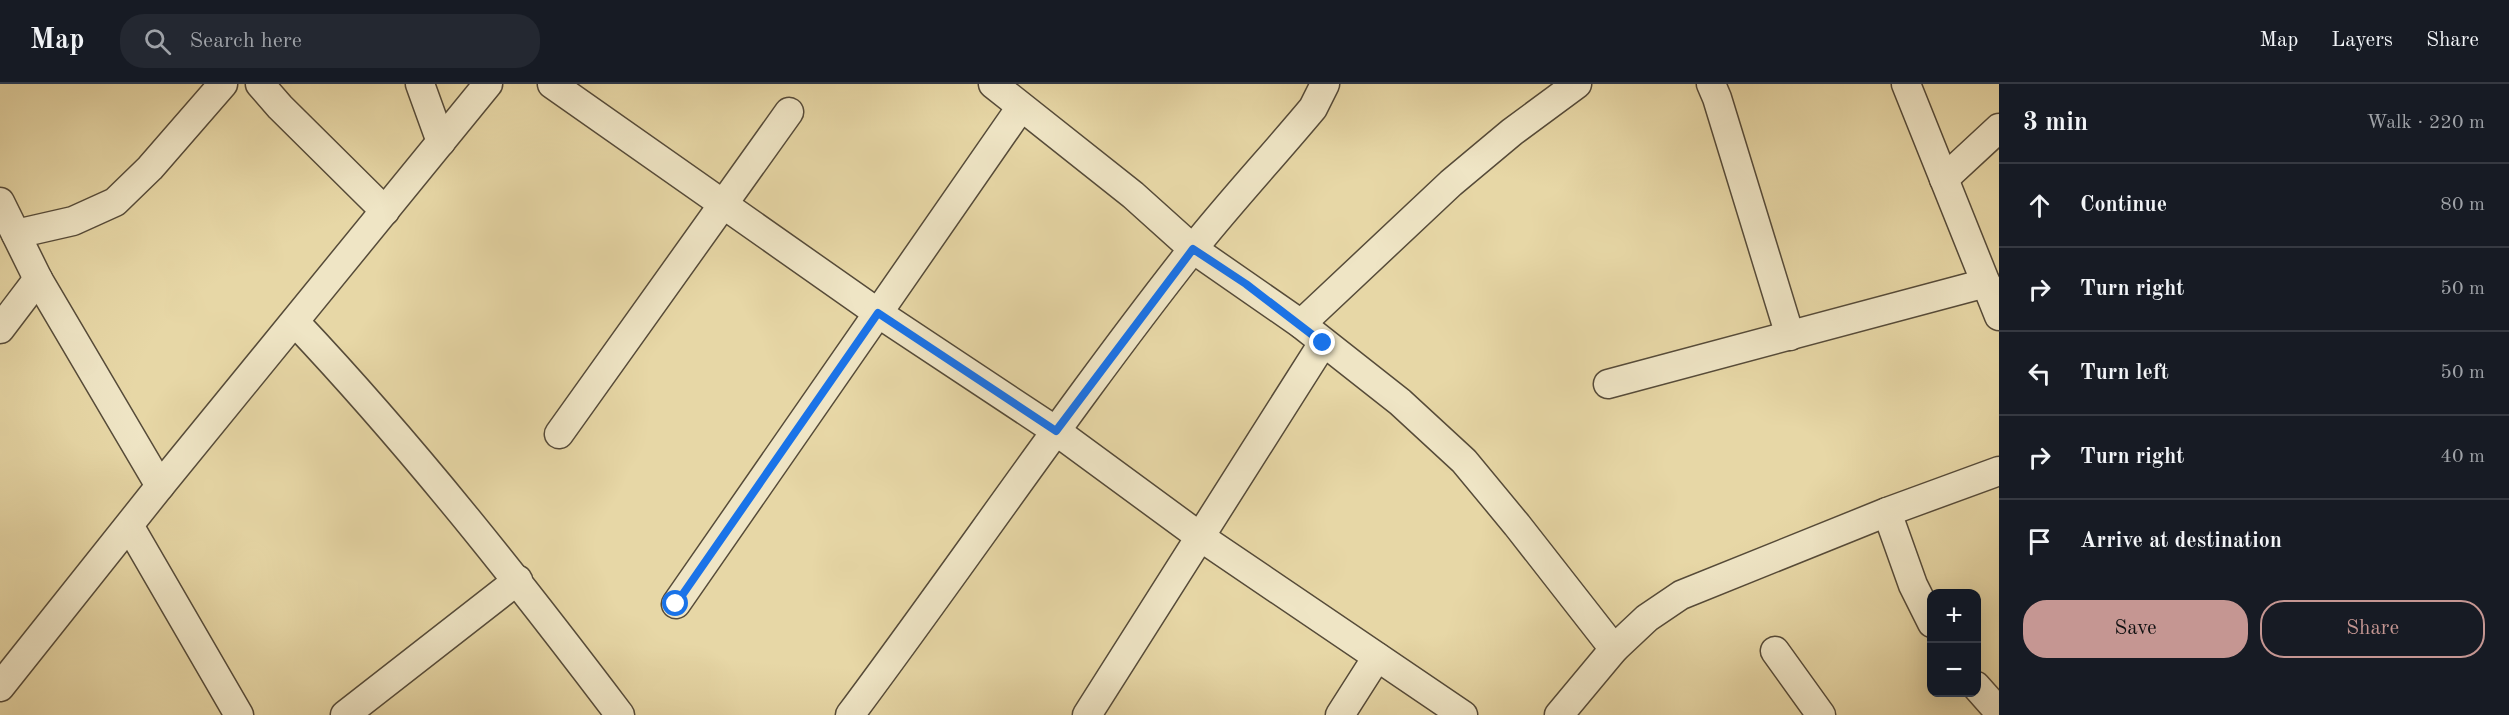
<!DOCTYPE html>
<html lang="en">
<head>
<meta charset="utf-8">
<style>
	:root { --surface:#171b24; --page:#242831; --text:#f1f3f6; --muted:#9ea1a6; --line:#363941; --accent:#c59692 }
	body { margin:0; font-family:"Old Standard TT",serif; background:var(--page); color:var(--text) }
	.controls { position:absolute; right:18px; bottom:18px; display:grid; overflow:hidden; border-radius:12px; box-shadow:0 6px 24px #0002 }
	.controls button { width:54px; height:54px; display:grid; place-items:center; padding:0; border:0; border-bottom:2px solid var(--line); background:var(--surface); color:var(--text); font:30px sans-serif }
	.stop { position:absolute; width:18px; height:18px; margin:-14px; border:4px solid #1a73e8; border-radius:50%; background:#fff }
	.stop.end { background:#1a73e8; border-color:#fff; box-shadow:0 2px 6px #0008 }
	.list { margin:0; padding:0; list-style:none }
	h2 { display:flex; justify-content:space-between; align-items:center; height:78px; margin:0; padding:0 24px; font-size:26px }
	h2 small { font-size:20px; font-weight:400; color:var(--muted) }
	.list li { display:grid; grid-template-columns:39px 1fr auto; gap:18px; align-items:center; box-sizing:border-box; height:84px; padding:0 24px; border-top:2px solid var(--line) }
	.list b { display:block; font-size:22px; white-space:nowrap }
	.list em { font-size:20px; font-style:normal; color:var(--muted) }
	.actions { display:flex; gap:12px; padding:18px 24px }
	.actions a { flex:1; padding:14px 0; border:2px solid var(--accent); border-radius:24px; text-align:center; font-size:21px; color:var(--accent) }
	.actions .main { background:var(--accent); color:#111 }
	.icon { flex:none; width:33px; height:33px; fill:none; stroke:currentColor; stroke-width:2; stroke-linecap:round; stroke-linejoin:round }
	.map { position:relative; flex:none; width:1999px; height:631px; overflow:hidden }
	header { display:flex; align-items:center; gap:36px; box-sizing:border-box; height:84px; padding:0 30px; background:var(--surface); border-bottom:2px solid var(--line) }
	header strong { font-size:28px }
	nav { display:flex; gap:33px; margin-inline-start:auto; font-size:21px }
	.search { width:420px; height:54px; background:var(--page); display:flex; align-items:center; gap:15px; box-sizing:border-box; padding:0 21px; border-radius:24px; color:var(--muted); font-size:22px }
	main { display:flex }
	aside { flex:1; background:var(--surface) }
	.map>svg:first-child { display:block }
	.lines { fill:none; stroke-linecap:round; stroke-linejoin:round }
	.minor-casing { stroke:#564b39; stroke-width:31 }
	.minor { stroke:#efe5c5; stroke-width:28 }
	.route { stroke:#1a73e8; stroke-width:8 }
</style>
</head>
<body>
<header>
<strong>Map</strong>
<div class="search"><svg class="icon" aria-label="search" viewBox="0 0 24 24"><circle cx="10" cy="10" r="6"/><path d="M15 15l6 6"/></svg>Search here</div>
<nav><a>Map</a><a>Layers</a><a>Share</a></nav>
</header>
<main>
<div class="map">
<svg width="1999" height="631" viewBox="0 0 1999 631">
	<rect width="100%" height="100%" fill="#e7d7a6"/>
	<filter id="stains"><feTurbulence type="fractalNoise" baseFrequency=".00333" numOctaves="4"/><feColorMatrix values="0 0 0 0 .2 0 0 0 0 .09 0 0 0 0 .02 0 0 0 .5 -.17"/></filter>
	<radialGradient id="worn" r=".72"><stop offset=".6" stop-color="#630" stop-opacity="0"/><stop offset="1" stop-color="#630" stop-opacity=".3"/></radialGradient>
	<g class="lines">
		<!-- minor casing -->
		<g class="minor-casing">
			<g id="minor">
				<path d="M 260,0 L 280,23 L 385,127"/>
				<path d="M 420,0 L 441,58"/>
				<path d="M 552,0 L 878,229 L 1056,347 L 1199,452 L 1463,631"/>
				<path d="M 993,0 L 1133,111 L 1193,165 L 1301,240 L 1400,318 L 1464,377 L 1517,441 L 1614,565"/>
				<path d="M 1711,0 L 1717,14 L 1790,252"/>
				<path d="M 1906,0 L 1999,232"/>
				<path d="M 1944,95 L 1999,44"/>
				<path d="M 0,118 L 38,195 L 160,402"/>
				<path d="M 16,150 L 73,137 L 115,118 L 150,84 L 223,0"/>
				<path d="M 295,238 C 412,362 517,495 620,631"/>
				<path d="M 1301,240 L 1451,99 L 1512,48 L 1577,0"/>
				<path d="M 0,245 L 38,195"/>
				<path d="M 1608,300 L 1986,199"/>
				<path d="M 559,350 L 789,28"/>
				<path d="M 1887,428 L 1913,501 L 1932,539"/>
				<path d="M 130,443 L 239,631"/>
				<path d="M 676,520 L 1021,23"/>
				<path d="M 1775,567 L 1821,631"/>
				<path d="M 1976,602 L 1999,628"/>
				<path d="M 0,603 L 160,402 L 488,0"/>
				<path d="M 345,631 L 518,496"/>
				<path d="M 850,631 C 965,477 1073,317 1192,166 C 1231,117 1273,72 1313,24 L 1325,0"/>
				<path d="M 1087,631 L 1323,259"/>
				<path d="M 1340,631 L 1377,573"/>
				<path d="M 1559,631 L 1614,565 L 1647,534 L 1681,511 L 1887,428 L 1999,387"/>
			</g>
		</g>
		<!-- minor -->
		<use href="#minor" class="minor"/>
	</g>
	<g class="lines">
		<!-- route -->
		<path class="route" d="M 676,520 L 878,229 L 1056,347 L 1193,165 L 1246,200 L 1323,259"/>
	</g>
	<rect width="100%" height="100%" filter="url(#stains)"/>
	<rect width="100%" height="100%" fill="url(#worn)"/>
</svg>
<div class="controls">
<button>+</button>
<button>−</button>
</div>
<div class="stop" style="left:676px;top:520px"></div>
<div class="stop end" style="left:1323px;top:259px"></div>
</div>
<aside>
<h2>3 min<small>Walk · 220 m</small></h2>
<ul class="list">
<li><svg class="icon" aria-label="ahead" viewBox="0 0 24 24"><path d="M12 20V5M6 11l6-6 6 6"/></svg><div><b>Continue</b></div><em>80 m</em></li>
<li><svg class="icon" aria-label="right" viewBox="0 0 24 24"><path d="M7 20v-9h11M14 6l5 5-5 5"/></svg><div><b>Turn right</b></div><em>50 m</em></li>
<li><svg class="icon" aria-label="left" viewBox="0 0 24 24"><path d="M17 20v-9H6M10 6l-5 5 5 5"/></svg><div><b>Turn left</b></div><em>50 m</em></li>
<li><svg class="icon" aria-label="right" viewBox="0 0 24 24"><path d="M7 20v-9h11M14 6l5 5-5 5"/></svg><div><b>Turn right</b></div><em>40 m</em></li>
<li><svg class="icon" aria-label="arrive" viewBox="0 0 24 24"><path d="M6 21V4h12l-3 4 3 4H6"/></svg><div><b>Arrive at destination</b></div></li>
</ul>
<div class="actions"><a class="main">Save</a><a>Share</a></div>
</aside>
</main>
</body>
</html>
